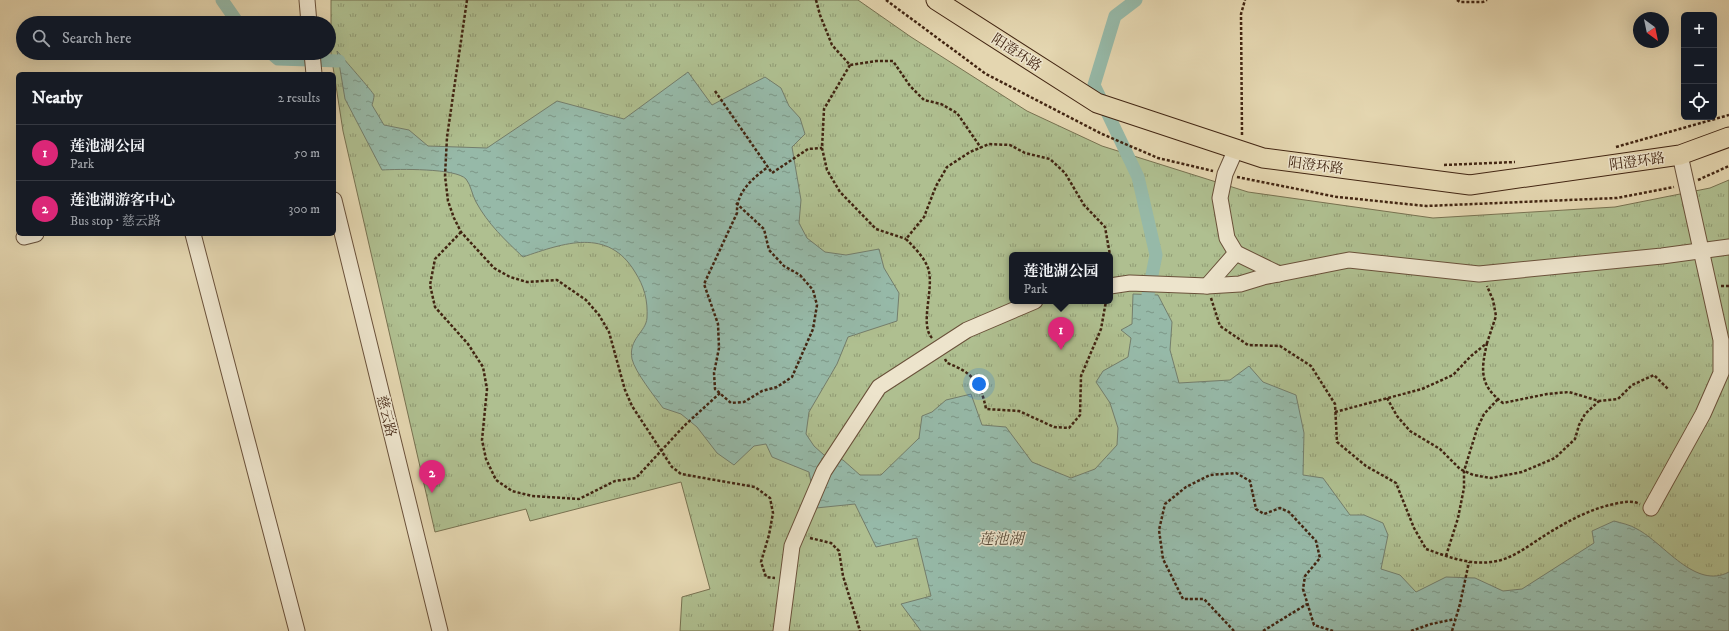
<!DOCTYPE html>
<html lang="en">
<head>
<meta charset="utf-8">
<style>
	:root { --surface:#171b24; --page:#20242c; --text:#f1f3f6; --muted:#9ea1a6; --line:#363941; --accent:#db2777 }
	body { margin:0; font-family:"IM FELL DW Pica","Noto Serif SC",serif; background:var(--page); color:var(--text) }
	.controls { position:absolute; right:12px; top:12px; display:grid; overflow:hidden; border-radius:6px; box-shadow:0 4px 16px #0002 }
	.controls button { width:36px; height:36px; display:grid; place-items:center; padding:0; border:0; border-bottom:1px solid var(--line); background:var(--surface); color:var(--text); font:20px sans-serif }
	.compass { position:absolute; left:1633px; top:12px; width:36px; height:36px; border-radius:50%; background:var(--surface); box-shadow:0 4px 16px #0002; rotate:147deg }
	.you { position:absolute; left:979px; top:384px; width:14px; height:14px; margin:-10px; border:3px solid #fff; border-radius:50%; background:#1a73e8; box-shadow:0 0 0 6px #1a73e833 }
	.badge { display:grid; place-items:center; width:26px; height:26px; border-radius:50%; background:var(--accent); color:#fff; font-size:13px; font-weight:700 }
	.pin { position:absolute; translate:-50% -33px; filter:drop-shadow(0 1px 2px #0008) }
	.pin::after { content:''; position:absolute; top:21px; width:14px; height:12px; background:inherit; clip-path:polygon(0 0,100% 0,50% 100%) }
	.popup { position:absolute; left:1009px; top:252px; width:104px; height:52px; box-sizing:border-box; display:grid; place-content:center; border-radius:6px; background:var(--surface); filter:drop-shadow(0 1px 3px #0005); font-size:13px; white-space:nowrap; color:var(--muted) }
	.popup b { font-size:15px; color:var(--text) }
	.popup::after { content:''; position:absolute; left:50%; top:100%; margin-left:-8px; border:8px solid transparent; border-top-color:var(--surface) }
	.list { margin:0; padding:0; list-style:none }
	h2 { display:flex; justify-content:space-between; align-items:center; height:52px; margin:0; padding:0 16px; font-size:17px }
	h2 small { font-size:13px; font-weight:400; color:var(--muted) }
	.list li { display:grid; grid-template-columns:26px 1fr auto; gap:12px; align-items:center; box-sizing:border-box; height:56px; padding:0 16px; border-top:1px solid var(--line) }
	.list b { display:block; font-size:15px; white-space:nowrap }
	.list p { margin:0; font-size:13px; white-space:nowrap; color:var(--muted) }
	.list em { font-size:13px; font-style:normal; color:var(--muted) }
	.icon { flex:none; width:22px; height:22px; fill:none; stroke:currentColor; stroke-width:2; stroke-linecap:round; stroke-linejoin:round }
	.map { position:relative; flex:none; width:1729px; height:631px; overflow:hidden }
	.search { position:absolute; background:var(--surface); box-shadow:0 4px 16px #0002; left:16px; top:16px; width:320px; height:44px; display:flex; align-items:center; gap:10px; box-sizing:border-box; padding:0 14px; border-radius:22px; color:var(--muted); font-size:15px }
	.panel { position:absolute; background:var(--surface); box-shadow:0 4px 16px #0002; left:16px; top:72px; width:320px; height:164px; border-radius:6px }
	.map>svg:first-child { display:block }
	.grass { fill:url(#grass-tufts); stroke:#787251; fill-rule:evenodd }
	.water { fill:url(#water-ripples); stroke:#747e6c }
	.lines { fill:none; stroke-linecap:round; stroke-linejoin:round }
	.canal { stroke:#96b9a8; stroke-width:13 }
	.minor-casing { stroke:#6a513a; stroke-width:17 }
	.major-casing { stroke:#422512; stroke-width:21 }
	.path { stroke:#422512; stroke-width:2.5; stroke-dasharray:3 2; stroke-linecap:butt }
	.minor { stroke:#ede4cc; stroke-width:15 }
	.major { stroke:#e4d6b0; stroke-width:19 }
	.labels { text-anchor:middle; stroke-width:3; stroke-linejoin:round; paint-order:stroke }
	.street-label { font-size:14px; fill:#422512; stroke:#ede4cc }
	.water-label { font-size:15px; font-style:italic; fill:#574a38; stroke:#ede4cc }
</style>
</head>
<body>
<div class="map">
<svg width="1729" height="631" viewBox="0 0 1729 631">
	<defs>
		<pattern id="grass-tufts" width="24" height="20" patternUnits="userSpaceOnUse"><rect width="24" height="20" fill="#afbf90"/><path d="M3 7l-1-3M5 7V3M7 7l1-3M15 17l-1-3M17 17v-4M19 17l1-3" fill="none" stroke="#909b74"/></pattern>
		<pattern id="water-ripples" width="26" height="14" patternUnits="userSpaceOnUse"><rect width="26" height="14" fill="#96b9a8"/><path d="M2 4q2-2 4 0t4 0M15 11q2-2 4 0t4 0" fill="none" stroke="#7c9687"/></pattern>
	</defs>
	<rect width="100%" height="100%" fill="#e4d6b0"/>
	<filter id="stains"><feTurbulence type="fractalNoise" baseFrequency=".005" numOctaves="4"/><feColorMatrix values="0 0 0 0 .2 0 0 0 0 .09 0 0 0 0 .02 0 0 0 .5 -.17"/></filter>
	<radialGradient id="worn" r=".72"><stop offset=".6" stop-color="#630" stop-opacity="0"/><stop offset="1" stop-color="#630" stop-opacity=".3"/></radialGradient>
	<!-- grass -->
	<path class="grass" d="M 331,0 L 858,0 L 911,37 L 1027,111 L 1102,146 L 1248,192 L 1433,218 L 1615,207 L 1710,188 L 1729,180 L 1729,631 L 680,631 L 682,597 L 710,589 L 681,482 L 530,521 L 526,509 L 435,532 L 343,131 L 331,54 ZM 1012,255 L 1110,255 L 1110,301 L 1012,301 Z"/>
	<!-- water -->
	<path class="water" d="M 337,51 C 342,57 373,92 374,95 C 374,98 373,102 372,105 L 384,125 L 409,130 L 428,146 L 487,148 L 557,101 L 624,119 L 688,72 L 712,105 L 765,77 L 781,88 L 789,106 L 800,118 L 805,134 L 792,147 L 801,200 L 799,223 L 807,238 L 825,252 L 846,255 L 879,249 L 884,268 L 899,293 L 897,321 L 848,337 L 837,364 L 809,412 L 806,434 L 814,446 L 824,455 L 843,460 L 860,475 L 881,475 L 919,438 L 922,416 L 932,412 L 946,400 L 971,394 L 982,425 L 1006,427 L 1032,462 L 1071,478 L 1095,469 L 1117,445 L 1118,428 L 1110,403 L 1096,382 L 1103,371 L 1128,357 L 1131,338 L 1121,330 L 1132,324 L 1133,294 L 1158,295 L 1172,322 L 1170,350 L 1179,383 L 1230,380 L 1249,366 L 1263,382 L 1296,395 L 1304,433 L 1303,475 L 1323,478 L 1350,515 L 1364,515 L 1383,523 L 1388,535 L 1381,569 L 1400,575 L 1416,592 L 1446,577 L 1475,578 L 1503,591 L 1522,589 L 1594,543 L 1592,531 L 1614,521 C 1621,523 1631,525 1637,529 C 1664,543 1695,590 1729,572 L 1729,631 L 921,631 L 901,604 L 931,596 L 917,538 L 876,547 L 855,504 L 816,508 L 809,472 L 772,457 L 766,444 L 754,446 L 734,465 L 717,453 L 697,427 L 681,414 L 663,408 C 655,397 635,372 632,359 C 628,339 646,332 647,318 C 648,300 644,286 635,272 C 608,227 564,243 523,257 C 505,240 488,224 476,202 C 472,195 471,185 466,179 C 456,168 398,169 382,170 L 345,99 Z"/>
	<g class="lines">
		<!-- canal -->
		<g class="canal">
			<path d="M 222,0 L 238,23"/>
			<path d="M 1136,0 L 1115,16 L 1094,85 L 1138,177 L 1156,255 L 1148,295"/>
			<path d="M 271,53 L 278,59 L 339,61"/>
		</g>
		<!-- minor casing -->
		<g class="minor-casing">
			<g id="minor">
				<path d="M 307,0 L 309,23"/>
				<path d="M 312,53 L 314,74"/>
				<path d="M 1236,149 L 1225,174 L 1220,198 L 1227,238 L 1236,253 L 1279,274"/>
				<path d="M 334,200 L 440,631"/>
				<path d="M 193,234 L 297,631"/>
				<path d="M 24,237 L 36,234"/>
				<path d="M 1110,286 L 1130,283 L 1207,286 L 1240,284 L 1263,277 L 1349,260 L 1479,274 L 1662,256 L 1729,247"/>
				<path d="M 1207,286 L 1236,253"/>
				<path d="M 1651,508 L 1703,414 L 1721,373 L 1721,340 L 1680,155"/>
				<path d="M 781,631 L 792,546 L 824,471 L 879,387 L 967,330 L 1035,301"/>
			</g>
		</g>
		<!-- major casing -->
		<g class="major-casing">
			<path id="major" d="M 936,0 L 1097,103 L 1263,158 L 1470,185 L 1680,155 L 1729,137"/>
		</g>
		<!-- path -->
		<g class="path">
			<path d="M 467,0 L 447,137 L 445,176 L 448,201 L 454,218 L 461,232 L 494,268 L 510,277 L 527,282 L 557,280 L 586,300 L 599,315 L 609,332 L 625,390 L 632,406 L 672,467 L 681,474 L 755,487 L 770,498 L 773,513 L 769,535 L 761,562 L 766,577 L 775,578"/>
			<path d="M 816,0 L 820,15 L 832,45 L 850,65 L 876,61 L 893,61 L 910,86 L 924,100 L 941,104 L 957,113 L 981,148"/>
			<path d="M 886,0 L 986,74 L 1102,134 L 1158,158 L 1213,171"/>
			<path d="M 1457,0 L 1460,2 L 1483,2 L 1487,0"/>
			<path d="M 850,65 L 824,109 L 822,148 L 827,170 L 840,192 L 876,229 L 906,239"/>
			<path d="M 715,91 L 772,173 L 808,149 L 822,148"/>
			<path d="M 1242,135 L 1241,14 L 1245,0"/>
			<path d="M 1616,147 L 1729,115"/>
			<path d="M 1444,165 L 1515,162"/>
			<path d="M 1237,177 L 1337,197 L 1426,206 L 1617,198 L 1674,187"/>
			<path d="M 1698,180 L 1729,166"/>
			<path d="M 736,203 L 764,229 L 769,250 L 784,266 L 800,275 L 813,290 L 817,305 L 813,329 L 792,377 L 777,387 L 762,391 L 744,402 L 731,403 L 715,389 L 714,373 L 719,348 L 718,324 L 704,284 L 737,213 C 736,192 753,178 768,167"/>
			<path d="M 461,232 L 435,259 L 430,285 L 435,307 L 468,344 L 483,367 L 487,389 L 482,440 L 486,459 L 496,480 L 512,491 L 532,496 L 579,499 L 615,481 L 636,478 L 684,426 L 720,393"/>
			<path d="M 1721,286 L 1729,286"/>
			<path d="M 1211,298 L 1220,326 L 1248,345 L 1280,346 L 1311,366 L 1335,404 L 1337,442 L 1366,466 L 1396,483 L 1414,528 L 1426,549 C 1446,556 1468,565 1491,562 C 1512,560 1529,545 1547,534 C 1568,521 1590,509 1614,504 C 1623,502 1631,500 1640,504"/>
			<path d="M 932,338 C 919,324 935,288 928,268 C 924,257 914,247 906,239 L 924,217 L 936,186 L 947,167 L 970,152 L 989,144 L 1010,145 L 1025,153 L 1050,159 L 1065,173 L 1084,205 L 1105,227 L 1110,255"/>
			<path d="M 1487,343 C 1481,370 1479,385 1503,403 L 1547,394 L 1569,392 L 1599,401 L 1618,399 L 1632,385 L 1654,375 L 1669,390"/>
			<path d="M 945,359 L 947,363 C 972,372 981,383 986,409 L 1019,411 L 1054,427 L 1069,428 L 1080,415 L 1081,376 L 1101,329 L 1106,301"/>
			<path d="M 1387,398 L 1397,416 L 1410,431 L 1440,449 L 1460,469 L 1473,475 L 1491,478 L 1522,472 L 1555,458 L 1575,439 L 1579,425 L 1585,414 L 1599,401"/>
			<path d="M 1335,412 L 1422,389 L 1453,375 L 1471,356 L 1487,343 L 1496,316 L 1493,300 L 1487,286"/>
			<path d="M 810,538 L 831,543 L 839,551 L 843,576 L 860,631"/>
			<path d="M 1446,556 L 1458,518 L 1464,488 L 1464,471 L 1477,429 L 1484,414 L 1498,399"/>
			<path d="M 1234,631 L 1204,599 L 1183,599 L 1163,559 L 1159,530 L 1165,504 L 1186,487 L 1210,475 L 1236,473 L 1250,481 L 1256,509 L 1264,514 L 1280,508 L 1289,512 L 1316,541 L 1320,558 L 1305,576 L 1303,589 L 1314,625 L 1333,631"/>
			<path d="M 1263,631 L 1307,604"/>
			<path d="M 1411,631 L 1431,624 L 1455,619"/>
			<path d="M 1452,631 L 1460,604 L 1469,562"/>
		</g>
		<!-- minor -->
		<use href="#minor" class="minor"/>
		<!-- major -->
		<use href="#major" class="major"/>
	</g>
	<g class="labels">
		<!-- street labels -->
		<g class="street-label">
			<text transform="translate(1017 52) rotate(33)" y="5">阳澄环路</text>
			<text transform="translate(1637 161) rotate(-8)" y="5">阳澄环路</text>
			<text transform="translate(1316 165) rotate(7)" y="5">阳澄环路</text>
			<text transform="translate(387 416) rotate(76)" y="5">慈云路</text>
		</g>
		<!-- water labels -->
		<g class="water-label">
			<text x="1001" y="544">莲池湖</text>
		</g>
	</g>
	<rect width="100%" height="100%" filter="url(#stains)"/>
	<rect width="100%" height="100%" fill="url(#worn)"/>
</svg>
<div class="controls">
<button>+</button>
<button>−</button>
<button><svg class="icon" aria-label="locate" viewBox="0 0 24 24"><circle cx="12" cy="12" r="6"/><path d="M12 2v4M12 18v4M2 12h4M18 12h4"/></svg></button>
</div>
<svg class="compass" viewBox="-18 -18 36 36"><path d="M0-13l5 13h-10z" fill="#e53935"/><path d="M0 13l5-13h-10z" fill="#9ea1a6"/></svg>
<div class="you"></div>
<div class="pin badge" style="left:1061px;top:350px">1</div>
<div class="popup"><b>莲池湖公园</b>Park</div>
<div class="pin badge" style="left:432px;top:493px">2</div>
<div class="search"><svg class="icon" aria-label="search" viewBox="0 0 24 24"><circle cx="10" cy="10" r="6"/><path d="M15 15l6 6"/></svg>Search here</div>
<section class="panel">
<h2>Nearby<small>2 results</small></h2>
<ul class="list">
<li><span class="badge">1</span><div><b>莲池湖公园</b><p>Park</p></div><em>50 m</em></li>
<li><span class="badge">2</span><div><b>莲池湖游客中心</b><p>Bus stop · 慈云路</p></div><em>300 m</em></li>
</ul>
</section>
</div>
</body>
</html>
